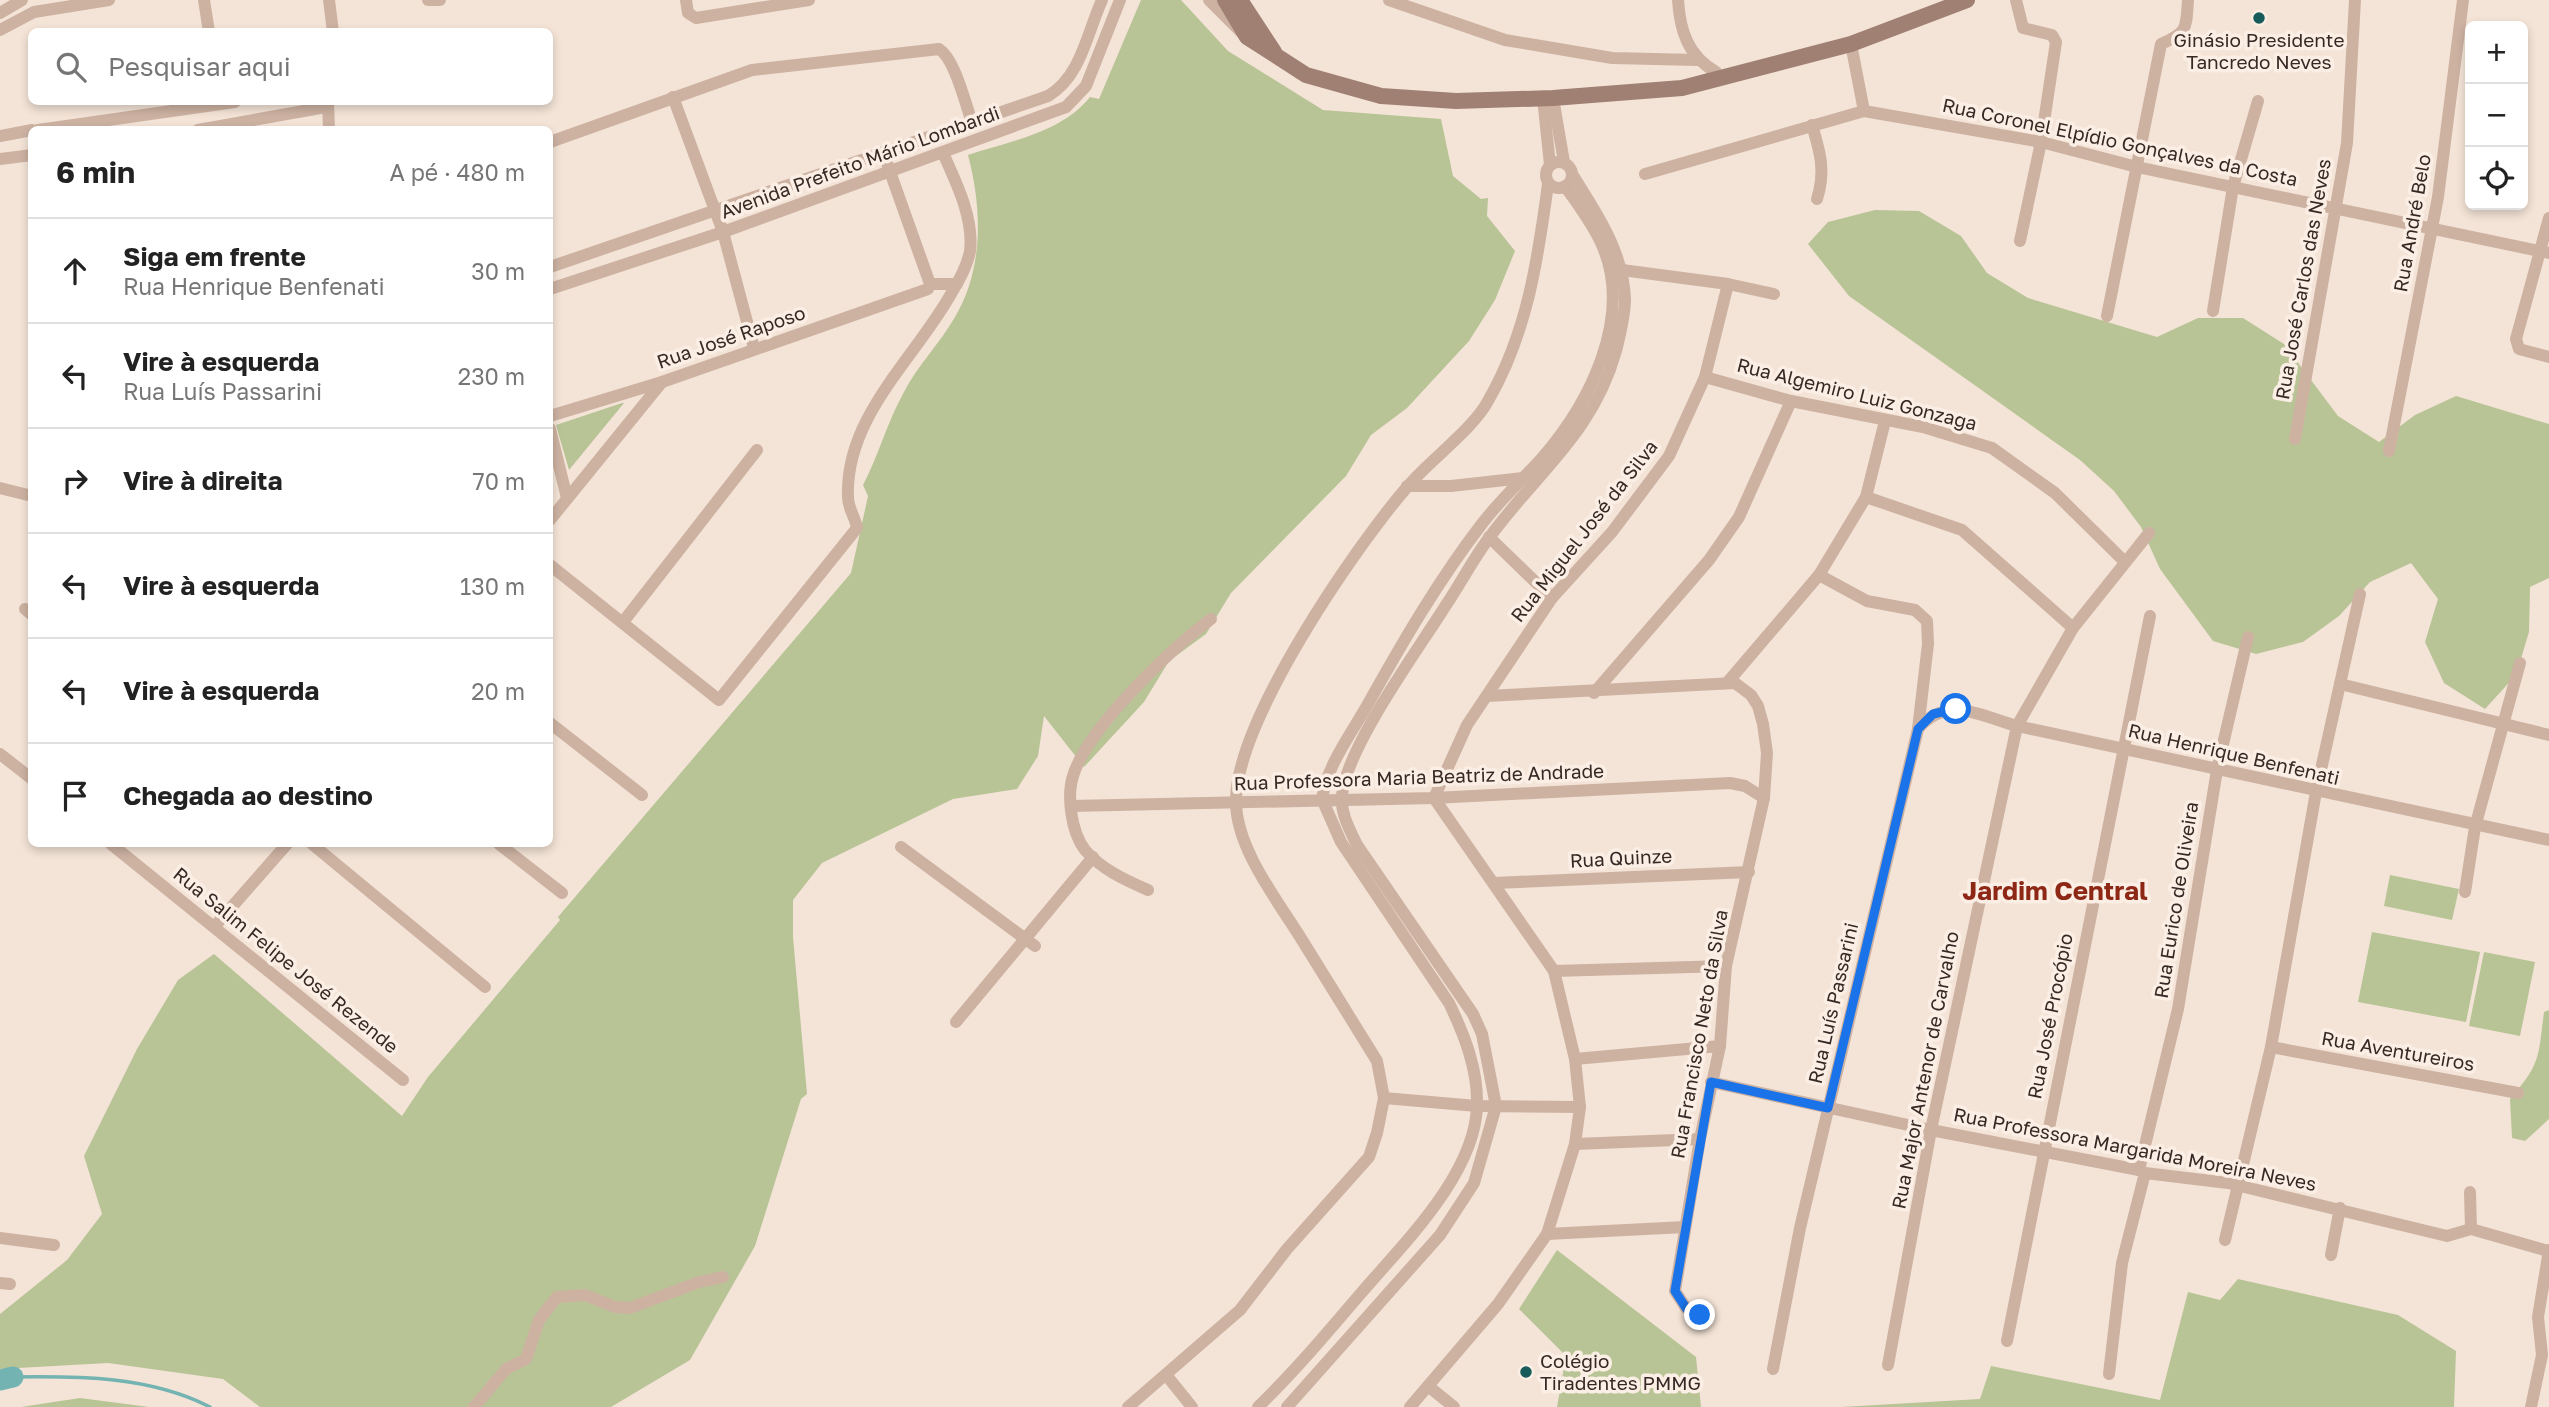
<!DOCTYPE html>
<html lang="pt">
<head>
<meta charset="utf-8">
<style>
	:root { --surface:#fff; --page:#f6f6f6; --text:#222; --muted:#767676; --line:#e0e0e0 }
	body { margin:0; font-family:"Golos Text",sans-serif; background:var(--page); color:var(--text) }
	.controls { position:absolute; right:21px; top:21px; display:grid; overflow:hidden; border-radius:10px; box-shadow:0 4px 10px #0003 }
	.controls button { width:63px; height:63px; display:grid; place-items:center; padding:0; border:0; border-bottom:2px solid var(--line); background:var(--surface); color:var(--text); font:35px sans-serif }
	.stop { position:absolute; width:21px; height:21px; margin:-16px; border:5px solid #1a73e8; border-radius:50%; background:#fff }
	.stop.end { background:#1a73e8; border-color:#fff; box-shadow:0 2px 7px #0008 }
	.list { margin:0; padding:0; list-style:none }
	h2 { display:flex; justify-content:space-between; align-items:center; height:91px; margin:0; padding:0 28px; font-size:30px }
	h2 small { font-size:23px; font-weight:400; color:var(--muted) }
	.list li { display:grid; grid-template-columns:46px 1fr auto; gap:21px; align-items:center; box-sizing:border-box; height:105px; padding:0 28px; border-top:2px solid var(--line) }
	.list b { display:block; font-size:26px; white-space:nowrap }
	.list p { margin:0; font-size:23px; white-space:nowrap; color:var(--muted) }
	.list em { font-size:23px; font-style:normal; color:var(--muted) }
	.icon { flex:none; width:38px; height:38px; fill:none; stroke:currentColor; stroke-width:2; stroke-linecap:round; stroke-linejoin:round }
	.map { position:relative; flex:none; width:2549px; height:1407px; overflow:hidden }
	.search { position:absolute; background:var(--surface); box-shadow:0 4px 10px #0003; left:28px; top:28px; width:525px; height:77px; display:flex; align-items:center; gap:18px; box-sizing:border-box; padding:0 24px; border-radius:10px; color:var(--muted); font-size:26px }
	.panel { position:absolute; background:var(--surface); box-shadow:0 4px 10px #0003; left:28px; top:126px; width:525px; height:721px; border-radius:10px }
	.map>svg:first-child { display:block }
	.green { fill:#b8c496 }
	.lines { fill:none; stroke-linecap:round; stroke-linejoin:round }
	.stream { stroke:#73b3b1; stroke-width:3.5 }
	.river { stroke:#73b3b1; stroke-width:21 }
	.street { stroke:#cdb2a2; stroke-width:12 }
	.secondary { stroke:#a08073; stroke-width:16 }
	.route { stroke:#1a73e8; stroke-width:9 }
	.poi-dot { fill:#175c5b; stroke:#fbeee4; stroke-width:2.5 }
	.labels { text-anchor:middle; stroke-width:7; stroke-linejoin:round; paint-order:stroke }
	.poi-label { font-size:19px; fill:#362925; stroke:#fbeee4 }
	.street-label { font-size:19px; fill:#362925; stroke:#fbeee4 }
	.district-label { font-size:26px; font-weight:bold; fill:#8e2816; stroke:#fbeee4 }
</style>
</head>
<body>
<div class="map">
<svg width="2549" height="1407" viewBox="0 0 2549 1407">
	<rect width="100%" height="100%" fill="#f4e4d7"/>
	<!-- green -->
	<g class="green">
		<path d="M 1141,0 L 1181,0 L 1228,51 L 1323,110 L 1441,119 L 1453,176 L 1481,199 L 1488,198 L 1487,216 L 1515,251 L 1495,300 L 1469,341 L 1407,408 L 1371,435 L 1346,476 L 1231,593 L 1206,634 L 1169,661 L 1144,702 L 1084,767 L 1044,716 L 1038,756 L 1017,789 L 953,799 L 822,863 L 793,900 L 793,937 L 807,1094 L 801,1099 L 755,1246 L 690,1360 L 611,1407 L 260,1407 L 223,1379 L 108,1363 L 0,1369 L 0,1314 L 67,1260 L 102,1214 L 84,1156 L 137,1049 L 178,980 L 214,954 L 402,1116 L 428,1077 L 560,920 L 558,917 L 851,573 L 868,496 L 863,485 C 879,455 887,422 904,392 C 918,365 940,343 955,317 C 984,268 982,208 968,155 C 1010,141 1061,133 1090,97 L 1099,99 Z"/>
		<path d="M 1875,210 L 1919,211 L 1961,236 L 1987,273 L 2028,298 L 2157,337 L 2198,318 L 2243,318 L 2284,344 L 2338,416 L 2379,442 L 2415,415 L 2456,396 L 2549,424 L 2549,578 L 2530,587 L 2529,632 L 2516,675 L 2485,709 L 2444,683 L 2425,642 L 2438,599 L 2411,563 L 2370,582 L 2339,616 L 2303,642 L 2256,654 L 2213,641 L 2160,569 L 2141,527 L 2114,491 L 2080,460 L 1849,296 L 1808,244 L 1828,222 Z"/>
		<path d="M 622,403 L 624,403 L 569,470 L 556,425 Z"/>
		<path d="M 2390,875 L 2459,889 L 2452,920 L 2384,906 Z"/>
		<path d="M 2372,932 L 2480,952 L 2466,1022 L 2358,1002 Z"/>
		<path d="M 2484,952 L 2535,962 L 2520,1036 L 2469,1026 Z"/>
		<path d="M 2549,1010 L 2549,1119 L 2525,1141 L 2512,1138 L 2510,1099 C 2541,1063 2538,1058 2544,1012 Z"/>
		<path d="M 1557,1250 L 1696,1357 L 1701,1407 L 1557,1407 L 1566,1356 L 1519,1309 Z"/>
		<path d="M 2238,1279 L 2398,1315 L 2456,1351 L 2454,1407 L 1841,1407 L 1980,1399 L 1991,1366 L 2160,1400 L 2188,1292 L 2220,1300 Z"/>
		<path d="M 80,1398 L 149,1407 L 21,1407 Z"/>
	</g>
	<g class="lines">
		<!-- stream -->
		<path class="stream" d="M 13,1377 C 79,1376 150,1376 210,1407"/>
		<!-- river -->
		<path class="river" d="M 0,1380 L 13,1377"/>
		<!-- street -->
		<g class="street">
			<path d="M 204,0 L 209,32"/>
			<path d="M 329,0 L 333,32"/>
			<path d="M 428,0 L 440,0"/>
			<path d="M 686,0 L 688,13 L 696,18 L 809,0"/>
			<path d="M 1209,0 L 1243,34"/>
			<path d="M 1389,0 L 1505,40 L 1612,58 L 1697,60"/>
			<path d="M 1678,0 C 1680,31 1688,56 1716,72 L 1705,83"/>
			<path d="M 2016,0 L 2023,28 L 2052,35 L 2056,42 L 2041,142 L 2020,241"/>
			<path d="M 0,13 L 22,0"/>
			<path d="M 0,30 L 34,12 L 109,0"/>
			<path d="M 1851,44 L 1864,111"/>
			<path d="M 673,97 L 723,232 L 754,348"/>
			<path d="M 1543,98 L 1550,165"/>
			<path d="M 1553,98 L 1564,162"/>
			<path d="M 328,102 L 329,130"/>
			<path d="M 1812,125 C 1820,152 1826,171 1817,199"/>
			<path d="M 38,130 L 235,102"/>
			<path d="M 198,130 L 326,107"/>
			<path d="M 0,136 L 32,130"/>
			<path d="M 550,142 L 752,70 L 939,49 C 955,59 965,103 972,122"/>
			<path d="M 0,159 L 32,155"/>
			<circle cx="1559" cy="175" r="13"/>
			<path d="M 1645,174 L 1864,111 L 2041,142 L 2137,167 L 2549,253"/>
			<path d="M 2549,218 L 2516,339 L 2519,349 L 2549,357"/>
			<path d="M 550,267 L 1048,96 C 1081,77 1087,33 1102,0"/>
			<path d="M 1622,270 L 1728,284 L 1774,294"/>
			<path d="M 930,284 L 957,284"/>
			<path d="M 550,289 L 723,232 L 1066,107 L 1086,86 L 1120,0"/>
			<path d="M 2213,311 L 2233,187 L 2258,101"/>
			<path d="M 2107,316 L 2161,44 C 2188,32 2186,29 2188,0"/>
			<path d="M 1705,377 L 1791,401 L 1923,427 L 1992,448 L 2055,493 L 2125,562"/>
			<path d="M 550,416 L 662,382 L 928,289 L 930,284 L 883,152"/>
			<path d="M 550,429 L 567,498"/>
			<path d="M 2295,439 L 2347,143 L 2355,0"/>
			<path d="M 2389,451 L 2438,197 L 2463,0"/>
			<path d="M 1407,486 L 1451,486 L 1523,478"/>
			<path d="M 0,488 L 32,496"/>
			<path d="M 1866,497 L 1962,530 L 2073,628"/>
			<path d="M 550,520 L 662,382"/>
			<path d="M 1489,537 L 1552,598"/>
			<path d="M 550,565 L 719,700 L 857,528 C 855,516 848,509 848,497 C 845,419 911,362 948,299 C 956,285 967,268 970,251 C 974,218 956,182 943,153"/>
			<path d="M 25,609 L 32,615"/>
			<path d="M 623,622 L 757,450"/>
			<path d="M 1727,683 L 1819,575 L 1866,497 L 1885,421"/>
			<path d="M 2340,684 L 2549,735"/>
			<path d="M 1594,693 L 1709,560 L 1739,517 L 1791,401"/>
			<path d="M 1487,696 L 1735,683 L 1751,695 L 1758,706 L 1763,724 L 1767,753 L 1764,798 L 1726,966 L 1720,1046 L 1700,1139 L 1675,1291 L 1686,1308 L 1700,1315"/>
			<path d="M 550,723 L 642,795"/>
			<path d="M 1918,729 C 1946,695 1981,716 2017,726 L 2549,840"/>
			<path d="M 0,754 L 32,779"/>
			<path d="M 1072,806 L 1434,798 L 1730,783 L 1745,786 L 1764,798"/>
			<path d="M 111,844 L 403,1080"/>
			<path d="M 312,844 L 485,987"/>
			<path d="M 499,844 L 562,893"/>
			<path d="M 901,847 L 1035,946"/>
			<path d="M 1494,883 L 1749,872"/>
			<path d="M 1148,890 C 1125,880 1101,869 1085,850 C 1071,832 1066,794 1074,773 C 1090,726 1171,649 1211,619"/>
			<path d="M 2465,892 L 2475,827 L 2520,663"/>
			<path d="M 215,926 L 287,844"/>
			<path d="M 1554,971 L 1726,966"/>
			<path d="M 956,1022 L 1093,857"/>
			<path d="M 2271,1047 L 2518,1093"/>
			<path d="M 1575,1059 L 1720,1046"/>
			<path d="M 1711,1082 L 1931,1130 L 2139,1170 L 2145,1173 L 2228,1183 L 2447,1236 L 2471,1229 L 2548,1251"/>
			<path d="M 1384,1098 L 1477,1106 L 1580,1107"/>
			<path d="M 1575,1144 L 1700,1139"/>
			<path d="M 2139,1170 L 2178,1009 L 2217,770 L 2248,637"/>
			<path d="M 2470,1192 L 2471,1229"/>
			<path d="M 1547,1234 L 1685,1227"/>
			<path d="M 0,1238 L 54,1245"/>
			<path d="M 2225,1240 L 2271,1047 L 2316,792 L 2360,594"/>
			<path d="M 2331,1255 L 2340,1208"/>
			<path d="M 0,1283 L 10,1284"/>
			<path d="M 2007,1341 L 2150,616"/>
			<path d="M 1888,1365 L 1931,1130 L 2017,726 L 2073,628 L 2149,533"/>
			<path d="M 1773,1369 L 1800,1228 L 1918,729 L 1928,644 L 1927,621 L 1915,610 L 1867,601 L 1819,575"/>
			<path d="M 2109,1374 L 2122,1263 L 2145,1173"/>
			<path d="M 1167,1376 L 1192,1407"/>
			<path d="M 1428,1386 L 1454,1407"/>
			<path d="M 474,1407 L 506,1369 L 526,1359 L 539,1320 L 557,1297 L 585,1295 L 615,1307 L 630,1308 L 699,1282 L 723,1277"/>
			<path d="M 1128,1407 L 1240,1310 L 1287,1249 L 1369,1157 L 1377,1133 L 1384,1098 L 1377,1061 C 1352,1021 1327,980 1302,940 C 1278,901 1237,850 1236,803 C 1234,723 1355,547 1408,486 C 1430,460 1473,429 1488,401 C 1527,334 1538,259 1548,184"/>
			<path d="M 1258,1407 C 1295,1371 1328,1332 1362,1292 C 1404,1243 1476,1173 1477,1105 C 1478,1069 1464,1034 1449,1003 L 1341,842 L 1322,799 C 1327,765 1351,734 1368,704 C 1402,643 1438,581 1481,525 C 1499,501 1522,480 1542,458 C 1589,404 1634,317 1602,245 C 1593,224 1578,205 1565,186"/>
			<path d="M 1287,1407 L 1440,1235 L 1474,1183 L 1496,1106 L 1482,1034 L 1473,1014 L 1357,845 C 1350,830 1340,813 1342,795 C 1347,746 1418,650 1446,605 C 1461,583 1473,559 1489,538 C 1536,473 1593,434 1616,351 C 1620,335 1625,316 1625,299 C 1623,251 1597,214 1572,174"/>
			<path d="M 1410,1407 L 1498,1304 L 1547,1234 L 1575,1144 L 1580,1107 L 1575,1059 L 1554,971 L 1434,798 L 1467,725 L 1552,598 L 1612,532 L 1669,456 L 1705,377 L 1728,284"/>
			<path d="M 2531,1407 L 2542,1355 L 2538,1317 L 2549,1250"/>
		</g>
		<!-- secondary -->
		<g class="secondary">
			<path d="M 1225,0 L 1247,37 L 1306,75 L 1381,96 L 1456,101 L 1553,98 L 1682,88 L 1851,44 L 1967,0"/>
			<path d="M 1240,0 L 1274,52"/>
		</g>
	</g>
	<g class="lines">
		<!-- route -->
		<path class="route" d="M 1700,1315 L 1686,1308 L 1675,1291 L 1711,1082 L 1828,1108 L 1918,729 L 1933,714 L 1956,709"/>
	</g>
	<!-- markers -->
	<g class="poi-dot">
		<circle cx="2259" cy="18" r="7"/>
		<circle cx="1526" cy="1372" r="7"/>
	</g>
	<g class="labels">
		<!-- poi labels -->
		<g class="poi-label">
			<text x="2259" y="47">Ginásio Presidente<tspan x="2259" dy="22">Tancredo Neves</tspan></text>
			<text x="1540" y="1368" text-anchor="start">Colégio<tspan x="1540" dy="22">Tiradentes PMMG</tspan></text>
		</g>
		<!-- street labels -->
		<g class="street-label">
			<text transform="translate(2120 142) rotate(12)" y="7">Rua Coronel Elpídio Gonçalves da Costa</text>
			<text transform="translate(860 162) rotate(-20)" y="7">Avenida Prefeito Mário Lombardi</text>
			<text transform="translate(2412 223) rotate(-80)" y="7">Rua André Belo</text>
			<text transform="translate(2303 279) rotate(-80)" y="7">Rua José Carlos das Neves</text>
			<text transform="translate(731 337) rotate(-19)" y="7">Rua José Raposo</text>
			<text transform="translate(1857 394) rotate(14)" y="7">Rua Algemiro Luiz Gonzaga</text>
			<text transform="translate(1584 531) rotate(-52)" y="7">Rua Miguel José da Silva</text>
			<text transform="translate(2234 754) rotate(13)" y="7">Rua Henrique Benfenati</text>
			<text transform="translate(1419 777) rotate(-2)" y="7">Rua Professora Maria Beatriz de Andrade</text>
			<text transform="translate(1621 858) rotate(-3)" y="7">Rua Quinze</text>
			<text transform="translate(2176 900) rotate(-81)" y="7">Rua Eurico de Oliveira</text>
			<text transform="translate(286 960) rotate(39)" y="7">Rua Salim Felipe José Rezende</text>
			<text transform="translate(1833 1003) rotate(-77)" y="7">Rua Luís Passarini</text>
			<text transform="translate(2050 1016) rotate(-79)" y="7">Rua José Procópio</text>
			<text transform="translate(1699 1034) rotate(-80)" y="7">Rua Francisco Neto da Silva</text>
			<text transform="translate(2398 1051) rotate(10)" y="7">Rua Aventureiros</text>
			<text transform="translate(1925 1070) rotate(-79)" y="7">Rua Major Antenor de Carvalho</text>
			<text transform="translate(2135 1149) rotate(11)" y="7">Rua Professora Margarida Moreira Neves</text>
		</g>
		<!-- district labels -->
		<g class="district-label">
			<text x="2055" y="900">Jardim Central</text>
		</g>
	</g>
</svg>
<div class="controls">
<button>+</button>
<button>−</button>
<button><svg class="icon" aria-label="locate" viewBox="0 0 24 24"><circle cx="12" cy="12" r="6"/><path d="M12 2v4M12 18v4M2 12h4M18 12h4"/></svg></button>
</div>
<div class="stop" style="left:1956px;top:709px"></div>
<div class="stop end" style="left:1700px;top:1315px"></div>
<div class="search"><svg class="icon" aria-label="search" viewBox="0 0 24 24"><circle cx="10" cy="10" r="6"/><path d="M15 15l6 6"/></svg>Pesquisar aqui</div>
<section class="panel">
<h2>6 min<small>A pé · 480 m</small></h2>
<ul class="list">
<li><svg class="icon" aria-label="ahead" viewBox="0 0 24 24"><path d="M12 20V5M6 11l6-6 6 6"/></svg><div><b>Siga em frente</b><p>Rua Henrique Benfenati</p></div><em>30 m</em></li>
<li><svg class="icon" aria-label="left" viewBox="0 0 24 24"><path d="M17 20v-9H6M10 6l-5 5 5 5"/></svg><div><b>Vire à esquerda</b><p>Rua Luís Passarini</p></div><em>230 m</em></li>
<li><svg class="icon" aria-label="right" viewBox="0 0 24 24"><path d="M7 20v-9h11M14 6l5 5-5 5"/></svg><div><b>Vire à direita</b></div><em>70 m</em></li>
<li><svg class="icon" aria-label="left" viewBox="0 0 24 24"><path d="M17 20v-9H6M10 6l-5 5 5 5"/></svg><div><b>Vire à esquerda</b></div><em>130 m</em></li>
<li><svg class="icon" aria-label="left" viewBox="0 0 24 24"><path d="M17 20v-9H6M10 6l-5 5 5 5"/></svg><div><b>Vire à esquerda</b></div><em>20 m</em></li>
<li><svg class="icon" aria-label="arrive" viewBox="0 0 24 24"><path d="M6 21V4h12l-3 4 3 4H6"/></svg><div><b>Chegada ao destino</b></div></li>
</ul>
</section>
</div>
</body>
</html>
